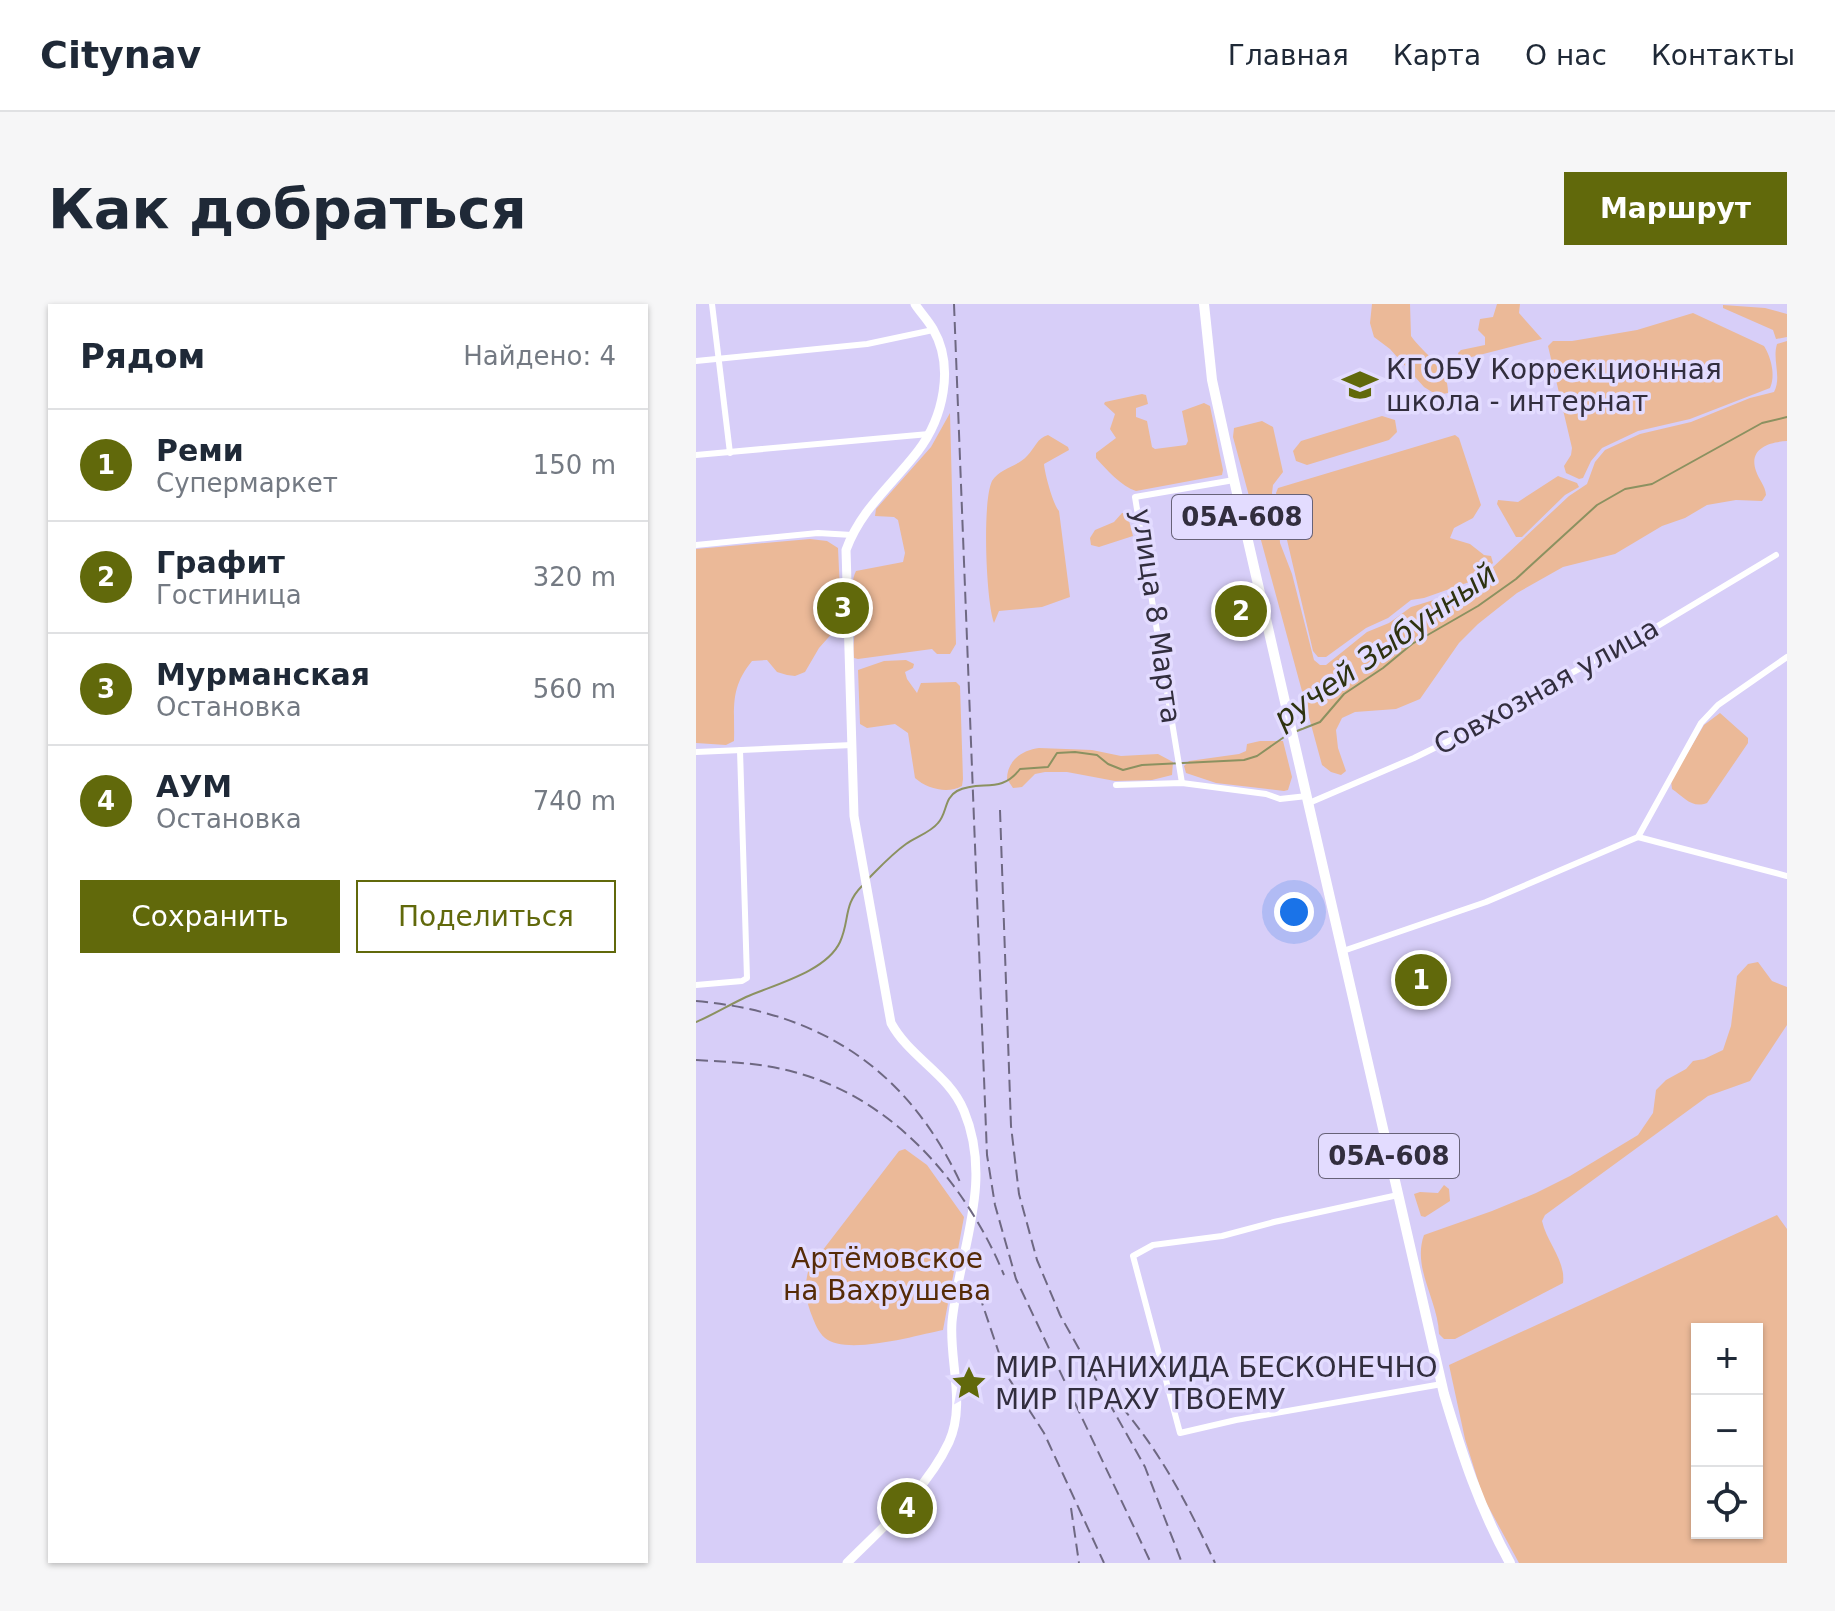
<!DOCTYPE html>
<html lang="ru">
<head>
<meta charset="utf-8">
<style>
	:root { --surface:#fff; --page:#f6f6f7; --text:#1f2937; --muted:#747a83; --line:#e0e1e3; --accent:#61690b }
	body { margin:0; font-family:"DejaVu Sans",sans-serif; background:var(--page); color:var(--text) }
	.controls { position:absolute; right:24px; bottom:24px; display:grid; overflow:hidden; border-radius:0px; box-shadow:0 2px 6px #0004 }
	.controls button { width:72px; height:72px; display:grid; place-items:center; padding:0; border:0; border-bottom:2px solid var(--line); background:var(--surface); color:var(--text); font:40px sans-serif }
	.you { position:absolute; left:598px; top:608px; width:28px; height:28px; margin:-20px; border:6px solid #fff; border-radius:50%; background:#1a73e8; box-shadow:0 0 0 12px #1a73e833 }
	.badge { display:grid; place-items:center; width:52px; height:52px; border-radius:50%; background:var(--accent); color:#fff; font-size:26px; font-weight:700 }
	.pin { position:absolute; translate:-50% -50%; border:4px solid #fff; box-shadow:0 2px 8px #0006 }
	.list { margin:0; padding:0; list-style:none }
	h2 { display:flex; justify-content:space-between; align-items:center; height:104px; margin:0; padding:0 32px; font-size:34px }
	h2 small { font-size:26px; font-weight:400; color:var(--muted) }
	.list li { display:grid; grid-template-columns:52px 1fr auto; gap:24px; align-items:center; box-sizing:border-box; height:112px; padding:0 32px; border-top:2px solid var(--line) }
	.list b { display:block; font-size:30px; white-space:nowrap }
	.list p { margin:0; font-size:26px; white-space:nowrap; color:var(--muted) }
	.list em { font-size:26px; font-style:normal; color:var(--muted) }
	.actions { display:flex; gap:16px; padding:24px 32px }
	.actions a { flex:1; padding:18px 0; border:2px solid var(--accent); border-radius:0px; text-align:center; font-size:28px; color:var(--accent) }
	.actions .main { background:var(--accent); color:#fff }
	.icon { flex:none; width:44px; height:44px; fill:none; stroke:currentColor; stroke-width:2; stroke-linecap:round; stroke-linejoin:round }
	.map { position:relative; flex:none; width:1091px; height:1259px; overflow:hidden; border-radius:0px }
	header { display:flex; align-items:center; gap:48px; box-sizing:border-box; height:112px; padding:0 40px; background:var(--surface); border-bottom:2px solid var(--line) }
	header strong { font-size:38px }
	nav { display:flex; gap:44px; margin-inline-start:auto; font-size:28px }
	.intro { display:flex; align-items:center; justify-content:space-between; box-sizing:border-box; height:192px; padding:0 48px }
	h1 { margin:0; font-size:56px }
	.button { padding:20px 36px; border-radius:0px; background:var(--accent); color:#fff; font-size:28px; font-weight:700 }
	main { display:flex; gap:48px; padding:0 48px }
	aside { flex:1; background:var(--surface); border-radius:0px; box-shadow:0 2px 6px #0004 }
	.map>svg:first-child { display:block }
	.green { fill:#ebb998; fill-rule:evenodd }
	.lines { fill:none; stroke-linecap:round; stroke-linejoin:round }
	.stream { stroke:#8b9160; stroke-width:2 }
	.minor { stroke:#fff; stroke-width:6 }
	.secondary { stroke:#fff; stroke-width:9 }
	.primary { stroke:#fff; stroke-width:10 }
	.rail { stroke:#6e6882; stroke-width:2; stroke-dasharray:12 6; stroke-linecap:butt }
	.labels { text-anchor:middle; stroke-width:7; stroke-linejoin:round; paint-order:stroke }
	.shield { fill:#e3dcff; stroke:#676278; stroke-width:2 }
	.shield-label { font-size:26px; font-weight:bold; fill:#322e3e }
	.poi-label { font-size:28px; fill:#322e3e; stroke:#e3dcff; text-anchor:start }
	.street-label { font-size:28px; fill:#322e3e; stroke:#e3dcff }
	.park-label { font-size:28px; fill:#562b07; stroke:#e3dcff }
	.water-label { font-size:30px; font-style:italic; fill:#2e3210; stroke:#e3dcff }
</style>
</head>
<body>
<header>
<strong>Citynav</strong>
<nav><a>Главная</a><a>Карта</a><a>О нас</a><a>Контакты</a></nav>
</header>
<div class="intro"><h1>Как добраться</h1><a class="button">Маршрут</a></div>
<main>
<aside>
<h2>Рядом<small>Найдено: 4</small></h2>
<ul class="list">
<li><span class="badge">1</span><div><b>Реми</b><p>Супермаркет</p></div><em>150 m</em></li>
<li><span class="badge">2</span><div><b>Графит</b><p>Гостиница</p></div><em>320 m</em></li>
<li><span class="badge">3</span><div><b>Мурманская</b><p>Остановка</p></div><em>560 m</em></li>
<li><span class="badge">4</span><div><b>АУМ</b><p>Остановка</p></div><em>740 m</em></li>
</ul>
<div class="actions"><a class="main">Сохранить</a><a>Поделиться</a></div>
</aside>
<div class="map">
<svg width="1091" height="1259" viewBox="0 0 1091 1259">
	<rect width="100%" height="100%" fill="#d7cef8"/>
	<!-- green -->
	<g class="green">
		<path d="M 676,0 L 714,0 L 715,32 C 728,51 753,63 752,89 L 741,91 L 728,83 L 694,45 L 678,33 L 674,19 Z"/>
		<path d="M 801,0 L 824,0 L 823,9 L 846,35 L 764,56 L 762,49 L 765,46 L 789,41 L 789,33 L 782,26 L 784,15 L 797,13 Z"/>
		<path d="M 1027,1 L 1069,4 L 1091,10 L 1091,33 L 1080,35 L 1077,26 L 1027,4 Z"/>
		<path d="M 997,9 L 1068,42 C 1075,53 1080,72 1074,84 L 994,115 L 942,127 L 906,144 L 895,157 L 887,174 L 883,175 L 870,169 L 868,162 L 875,151 L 876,144 L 852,42 L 857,37 L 876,37 L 941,26 Z"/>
		<path d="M 1091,37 L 1091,137 C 1074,138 1052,144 1060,167 C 1063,176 1069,181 1070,191 L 1066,197 L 1040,196 L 1011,201 L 989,214 L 966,222 L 919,250 L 867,263 L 821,289 L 782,320 L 763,339 L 724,395 L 700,405 L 659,408 L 646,414 L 640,426 L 642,444 L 650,467 L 645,471 L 635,468 L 626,461 L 537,133 L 538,124 L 566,117 L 577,123 L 587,168 L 577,181 L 576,189 L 583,218 L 584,239 L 596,270 L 618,356 L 624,361 L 630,361 L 671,328 L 693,319 L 715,303 L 757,290 L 781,278 L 873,192 L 891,180 L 899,158 L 909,146 L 944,130 L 995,118 L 1054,94 L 1078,88 C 1086,73 1076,56 1081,40 Z"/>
		<path d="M 446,90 L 450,91 L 452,100 L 440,104 L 440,113 L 451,117 L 456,143 L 459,145 L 490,141 L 492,137 L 486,107 L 508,99 L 514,102 L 527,166 L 526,171 L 440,187 C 425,182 411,166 400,154 L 400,149 L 420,134 L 414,125 L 419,110 L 408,100 L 409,98 Z"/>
		<path d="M 254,109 L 260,340 L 254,350 L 241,350 L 236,345 L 162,355 L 158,354 C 156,336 161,320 163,303 C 165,288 151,286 160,267 L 207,258 L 209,249 L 202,216 L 198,213 L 179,212 L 180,205 L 235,143 Z"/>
		<path d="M 686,112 L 699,116 L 701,128 L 693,136 L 611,161 L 600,157 L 597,147 L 605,137 Z"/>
		<path d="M 352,131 L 372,143 L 373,146 L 348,160 C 349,171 357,200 363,207 L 374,293 L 346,303 L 303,307 L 298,319 C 290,297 286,198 296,177 C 304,164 321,163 331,152 C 339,144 341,134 352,131 Z"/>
		<path d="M 759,131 L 763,134 L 785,201 L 777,214 L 758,224 L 754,234 L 774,240 L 788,251 L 795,252 L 797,259 L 779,276 L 728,294 L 715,296 L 692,314 L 670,324 L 630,353 L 622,353 L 617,347 L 580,189 L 582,184 Z"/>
		<path d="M 862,172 L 881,179 L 883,183 L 869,191 L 826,233 L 820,233 L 801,200 L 802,196 L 822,198 Z"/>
		<path d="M 426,209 L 431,209 L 437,232 L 403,243 L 395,241 L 394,234 L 399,226 L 418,218 Z"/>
		<path d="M 114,235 L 131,237 L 142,244 L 145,309 L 139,326 L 123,344 L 109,368 L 99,372 L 91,371 L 81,368 L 71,356 L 56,357 C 33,385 39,405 38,437 L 30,441 L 0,439 L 0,245 Z"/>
		<path d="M 210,356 L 218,360 L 217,364 L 209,368 L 211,375 L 221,389 L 225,379 L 260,378 L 264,382 L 267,475 L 266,482 C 252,490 231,485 219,474 L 212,429 L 199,420 L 171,424 L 164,420 L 162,366 L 188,357 Z"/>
		<path d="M 1024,409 L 1052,434 L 1052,439 L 1011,499 C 996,505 988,493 976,485 L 975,477 L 1008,421 Z"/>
		<path d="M 564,437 L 587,437 L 596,473 L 592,486 L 588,487 L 520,479 L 490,469 L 488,462 L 493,457 L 543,450 L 550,447 L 551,440 Z"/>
		<path d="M 343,444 L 396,446 L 425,452 L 462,450 L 477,458 L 476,471 L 456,476 L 419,477 L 371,468 L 349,468 L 339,470 L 326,483 L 317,484 L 311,475 C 311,457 326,446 343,444 Z"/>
		<path d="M 1062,658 L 1076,677 L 1091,683 L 1091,721 L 1054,777 L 1012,792 L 849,911 L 846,917 C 851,939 870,957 867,979 L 759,1035 L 748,1035 L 743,1030 C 742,996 716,964 728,931 L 796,907 L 840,889 L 874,872 L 942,831 L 957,809 L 960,786 L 970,776 L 990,765 L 997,757 L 1008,755 L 1027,746 L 1035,722 L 1041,672 L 1052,660 Z"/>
		<path d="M 209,845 L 231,861 L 268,913 L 247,1026 C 222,1031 150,1052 129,1034 C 123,1029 119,1020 116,1012 C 109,994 108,982 113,964 L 203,847 Z"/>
		<path d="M 748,881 L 753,885 L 754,897 L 729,913 L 725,912 L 718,890 L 724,888 L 742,889 Z"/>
		<path d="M 1081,911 L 1091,925 L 1091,1259 L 823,1259 L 787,1193 L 769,1135 L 753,1061 ZM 1001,1025 L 1061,1025 L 1061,1229 L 1001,1229 Z"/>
	</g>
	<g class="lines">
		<!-- stream -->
		<g class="stream">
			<path d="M 601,427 L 624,418 L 648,390 L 687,364 L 716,340 L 782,302 L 820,275 L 901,201 L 929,185 L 956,180 L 1066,119 L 1091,113"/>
			<path d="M 173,574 C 185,562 196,550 210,540 C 220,533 235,528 242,519 C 251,510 248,494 261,487 C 285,475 304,491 324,465 L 352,463 L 361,449 L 379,448 L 401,451 L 412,460 L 427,466 L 446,461 L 548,456 L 561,452 L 591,431"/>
			<path d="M 0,718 C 17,711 33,701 50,693 C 77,681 130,668 144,638 C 154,616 147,601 166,582"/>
		</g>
		<!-- minor -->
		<g class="minor">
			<path d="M 16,0 L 34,149"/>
			<path d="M 0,57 L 171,40 L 237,26"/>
			<path d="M 0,151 L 233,130"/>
			<path d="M 0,241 L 122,229 L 156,231"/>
			<path d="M 0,448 L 156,441"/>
			<path d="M 486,479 L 439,193 L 538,176"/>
			<path d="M 420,481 L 486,479 L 570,490 L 584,495 L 611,492"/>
			<path d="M 613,499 L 718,454 L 812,408 L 855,380 L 955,326 L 1080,251"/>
			<path d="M 942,533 L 1005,419 L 1022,401 L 1091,353"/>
			<path d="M 647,647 L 790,598 L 942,533 L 1091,572"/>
			<path d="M 0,681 L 46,677 L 51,674 L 44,446"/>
			<path d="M 702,891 L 578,918 L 526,932 L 457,941 L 437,952 L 484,1129 L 540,1116 L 746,1080"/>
		</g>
		<!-- secondary -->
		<path class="secondary" d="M 151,1259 C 187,1223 231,1185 253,1138 C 270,1100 253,1057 256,1018 C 263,947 298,879 268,807 C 253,770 214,754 195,719 L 158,512 L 150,246 C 165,205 196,181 222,147 C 247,114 259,63 237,25 C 232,16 224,8 219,0"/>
		<!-- primary -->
		<path class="primary" d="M 508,0 L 516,76 L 538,176 L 748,1090 C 766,1150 783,1203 814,1259"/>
		<!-- rail -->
		<g class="rail">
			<path d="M 258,0 L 291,851 L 299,901 L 320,975 L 455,1259"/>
			<path d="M 304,506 L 315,822 L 323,890 L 341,956 L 364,1011 L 449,1163 L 486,1259"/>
			<path d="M 0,697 C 125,708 212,766 265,880"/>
			<path d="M 0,756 C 33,758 66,759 98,768 C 197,794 270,879 308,971"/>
			<path d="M 283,990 L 310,1070 L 348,1129 L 408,1259"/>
			<path d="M 425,1102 C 467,1152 492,1201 519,1259"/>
			<path d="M 375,1204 L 383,1259"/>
		</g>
	</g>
	<!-- icons -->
	<defs>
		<g id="school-bare" transform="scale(2.76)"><path d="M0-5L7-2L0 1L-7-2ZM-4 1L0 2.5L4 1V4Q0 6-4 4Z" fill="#61690b" stroke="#e3dcff" stroke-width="2.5" paint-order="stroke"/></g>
		<g id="sight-bare" transform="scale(2.76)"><path d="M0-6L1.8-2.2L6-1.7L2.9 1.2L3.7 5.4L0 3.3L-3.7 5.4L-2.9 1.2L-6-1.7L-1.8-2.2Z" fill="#61690b" stroke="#e3dcff" stroke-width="2.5" paint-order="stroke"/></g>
	</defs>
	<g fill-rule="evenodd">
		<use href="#school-bare" x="664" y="81"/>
		<use href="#sight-bare" x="273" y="1079"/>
	</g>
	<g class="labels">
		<!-- shield labels -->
		<g class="shield">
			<rect x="476" y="191" width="140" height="44" rx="6"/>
			<rect x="623" y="830" width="140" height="44" rx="6"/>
		</g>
		<g class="shield-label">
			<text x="546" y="222">05А-608</text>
			<text x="693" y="861">05А-608</text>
		</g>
		<!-- poi labels -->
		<g class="poi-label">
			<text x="690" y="75">КГОБУ Коррекционная<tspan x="690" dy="32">школа - интернат</tspan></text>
			<text x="299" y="1073">МИР ПАНИХИДА БЕСКОНЕЧНО<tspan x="299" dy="32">МИР ПРАХУ ТВОЕМУ</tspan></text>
		</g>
		<!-- street labels -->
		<g class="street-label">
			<text transform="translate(461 312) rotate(82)" y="10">улица 8 Марта</text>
			<text transform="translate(850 382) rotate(-29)" y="10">Совхозная улица</text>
		</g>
		<!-- park labels -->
		<g class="park-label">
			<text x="191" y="964">Артёмовское<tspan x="191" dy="32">на Вахрушева</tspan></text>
		</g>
		<!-- water labels -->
		<g class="water-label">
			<text transform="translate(689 342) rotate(-35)" y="10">ручей Зыбунный</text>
		</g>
	</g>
</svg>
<div class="controls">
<button>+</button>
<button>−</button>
<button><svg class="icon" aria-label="locate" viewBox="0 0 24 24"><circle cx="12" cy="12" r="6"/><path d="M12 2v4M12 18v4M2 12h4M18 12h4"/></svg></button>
</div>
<div class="you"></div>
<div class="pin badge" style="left:725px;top:676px">1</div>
<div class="pin badge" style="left:545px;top:307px">2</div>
<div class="pin badge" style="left:147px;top:304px">3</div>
<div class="pin badge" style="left:211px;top:1204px">4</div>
</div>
</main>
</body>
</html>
